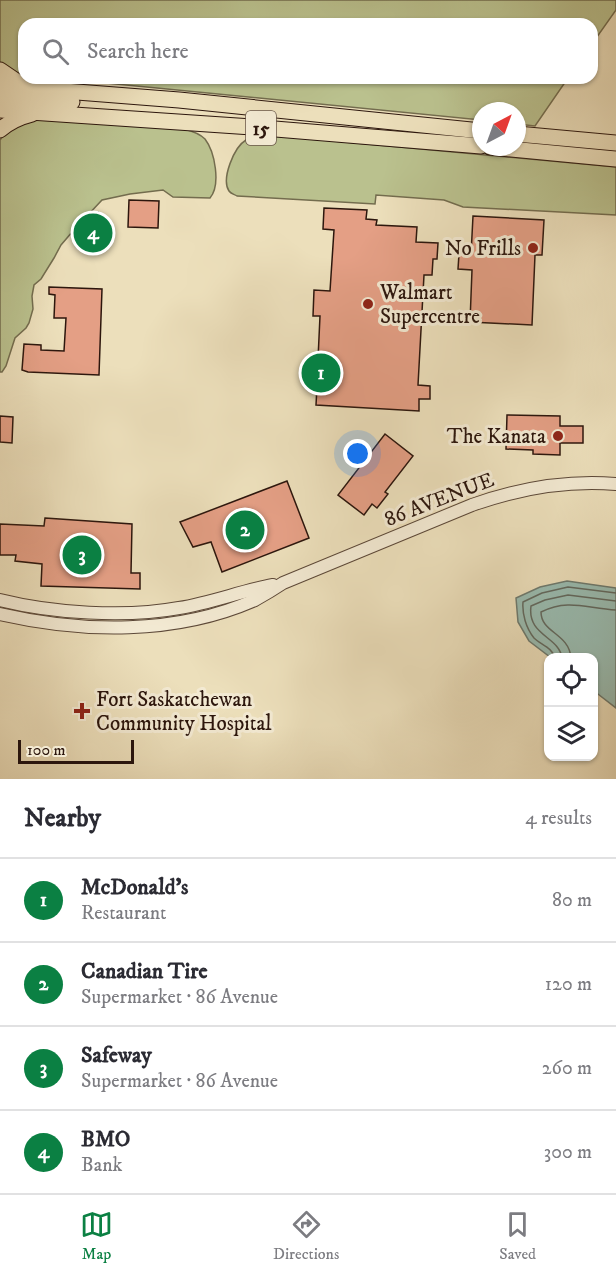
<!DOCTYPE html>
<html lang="en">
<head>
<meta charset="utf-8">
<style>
	:root { --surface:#fff; --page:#f7f7f7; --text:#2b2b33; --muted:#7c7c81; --line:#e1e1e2; --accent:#0b8043 }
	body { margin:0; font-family:"IM FELL DW Pica",serif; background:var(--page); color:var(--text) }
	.controls { position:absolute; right:18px; bottom:18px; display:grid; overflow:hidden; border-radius:12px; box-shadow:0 2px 4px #0004 }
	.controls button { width:54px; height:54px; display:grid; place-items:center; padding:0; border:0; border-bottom:2px solid var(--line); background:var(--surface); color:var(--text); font:30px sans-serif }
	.compass { position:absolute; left:472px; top:102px; width:54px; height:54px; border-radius:50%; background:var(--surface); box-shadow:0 2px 4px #0004; rotate:41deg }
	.scale { position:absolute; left:18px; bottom:15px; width:116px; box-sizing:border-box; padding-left:6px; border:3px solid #2c160d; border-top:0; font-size:16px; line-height:21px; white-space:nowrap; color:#2c160d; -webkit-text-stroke:4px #f3ead3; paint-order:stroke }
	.you { position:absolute; left:358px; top:454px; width:21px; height:21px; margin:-15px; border:4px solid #fff; border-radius:50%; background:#1a73e8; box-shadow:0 0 0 9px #1a73e833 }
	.badge { display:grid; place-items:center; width:39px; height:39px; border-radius:50%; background:var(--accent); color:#fff; font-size:20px; font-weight:700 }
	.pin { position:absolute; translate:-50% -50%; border:3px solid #fff; box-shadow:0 2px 6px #0006 }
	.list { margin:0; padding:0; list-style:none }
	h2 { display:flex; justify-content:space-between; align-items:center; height:78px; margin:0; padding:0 24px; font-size:26px }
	h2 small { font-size:20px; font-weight:400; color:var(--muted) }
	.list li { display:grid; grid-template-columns:39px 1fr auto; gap:18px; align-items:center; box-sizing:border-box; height:84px; padding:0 24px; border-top:2px solid var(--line) }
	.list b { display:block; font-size:22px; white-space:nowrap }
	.list p { margin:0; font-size:20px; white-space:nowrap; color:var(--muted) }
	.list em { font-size:20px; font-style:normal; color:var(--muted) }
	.icon { flex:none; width:33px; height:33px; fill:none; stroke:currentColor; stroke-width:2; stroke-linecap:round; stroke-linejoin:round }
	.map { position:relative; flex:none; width:616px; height:779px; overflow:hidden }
	.search { position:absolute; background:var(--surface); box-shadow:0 2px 4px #0004; left:18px; right:18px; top:18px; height:66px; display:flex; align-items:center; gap:15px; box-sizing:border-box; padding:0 21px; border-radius:18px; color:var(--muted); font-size:22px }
	.sheet { height:414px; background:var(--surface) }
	nav { display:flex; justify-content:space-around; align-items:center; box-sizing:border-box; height:84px; border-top:2px solid var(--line); background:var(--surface); font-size:16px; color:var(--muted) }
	nav a { display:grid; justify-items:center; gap:3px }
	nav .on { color:var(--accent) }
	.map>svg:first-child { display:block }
	.green { fill:#bac18e; stroke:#736c4e; stroke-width:1.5 }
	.water { fill:#99bcb1; stroke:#6d7a6f; stroke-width:1.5 }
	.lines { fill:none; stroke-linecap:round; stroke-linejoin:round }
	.shore { stroke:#62695f; stroke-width:1.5 }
	.building { fill:#e49f85; stroke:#2c160d; stroke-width:1.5 }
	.minor-casing { stroke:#5c4838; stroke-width:14 }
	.major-casing { stroke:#2c160d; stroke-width:17 }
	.minor { stroke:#f3ead3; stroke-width:12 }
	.major { stroke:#ecdfbb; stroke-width:15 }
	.poi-dot { fill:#8f2418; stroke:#f3ead3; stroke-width:2 }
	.labels { text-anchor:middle; stroke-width:6; stroke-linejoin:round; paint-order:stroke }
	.shield { fill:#f3ead3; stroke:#685648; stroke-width:1.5 }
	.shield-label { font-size:20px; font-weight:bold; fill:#2c160d }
	.poi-label { font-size:21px; fill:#2c160d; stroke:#f3ead3; text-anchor:end }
	.street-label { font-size:21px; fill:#2c160d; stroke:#f3ead3 }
</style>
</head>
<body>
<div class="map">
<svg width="616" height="779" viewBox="0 0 616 779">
	<rect width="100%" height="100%" fill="#ecdfbb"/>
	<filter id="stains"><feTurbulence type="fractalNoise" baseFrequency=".00333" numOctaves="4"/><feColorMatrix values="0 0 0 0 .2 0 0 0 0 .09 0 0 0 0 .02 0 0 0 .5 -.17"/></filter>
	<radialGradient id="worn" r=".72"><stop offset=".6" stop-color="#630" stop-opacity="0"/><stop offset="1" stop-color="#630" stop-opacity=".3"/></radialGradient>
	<!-- green -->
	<g class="green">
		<path d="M 0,0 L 616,0 L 616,10 L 592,44 L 592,24 L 24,24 L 24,75 L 9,71 L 0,63 Z"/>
		<path d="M 55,78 L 568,78 L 535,126 L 517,124 L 517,111 L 481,111 L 481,120 Z"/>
		<path d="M 41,119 L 184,129 C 192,131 199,133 205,139 C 215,152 221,185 210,198 L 173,197 L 163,190 L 130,194 L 102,200 L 73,231 L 61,245 L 54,258 L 41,279 L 34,285 L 32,296 L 33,309 L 29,323 L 26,328 L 15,338 L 6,366 L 2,372 L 0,372 L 0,140 C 10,125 25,122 41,119 Z"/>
		<path d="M 269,135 L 616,167 L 616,215 L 463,207 L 444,200 L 376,195 L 375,204 L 237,196 C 234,194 231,194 229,191 C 221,179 234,147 246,140 C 253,136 261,136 269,135 Z"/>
	</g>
	<!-- water -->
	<path class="water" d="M 567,581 L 616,588 L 616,708 L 594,691 L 594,658 L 550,657 L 529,641 L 518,622 L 516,598 L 540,587 Z"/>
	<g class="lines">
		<!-- shore -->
		<g class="shore">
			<path d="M 555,658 C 552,647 541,645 534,638 C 526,628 522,614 523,602 L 542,593 L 568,587 L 616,593"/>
			<path d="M 562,658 C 559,636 527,636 531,606 L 545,600 L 568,595 L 616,601"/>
			<path d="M 571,658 C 569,633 541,633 541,612 C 569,598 588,609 616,610"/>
		</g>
	</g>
	<!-- building -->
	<g class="building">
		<path d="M 129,200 L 159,201 L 158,228 L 128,227 Z"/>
		<path d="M 324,208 L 367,210 L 366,219 L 377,220 L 376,225 L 417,227 L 416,242 L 438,243 L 437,259 L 433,259 L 432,275 L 424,275 L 418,385 L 430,386 L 430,399 L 419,399 L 419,411 L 316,405 L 317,387 L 310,387 L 311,359 L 318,359 L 320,316 L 313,316 L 314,290 L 330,291 L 334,230 L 323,229 Z"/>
		<path d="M 98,212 L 113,226 L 89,254 L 73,240 Z"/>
		<path d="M 473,216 L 544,220 L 542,255 L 535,255 L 532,325 L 470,322 L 472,270 L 458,269 L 459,254 L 471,255 Z"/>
		<path d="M 49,287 L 102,289 L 99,375 L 28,372 L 22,370 L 24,344 L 41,345 L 41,350 L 64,351 L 66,318 L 54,318 L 55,295 L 49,294 Z"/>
		<path d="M 507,415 L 560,416 L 560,426 L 583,426 L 583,443 L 560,443 L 560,455 L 533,454 L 533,450 L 506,449 Z"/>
		<path d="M 0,416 L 13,417 L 12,443 L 0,442 Z"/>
		<path d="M 385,434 L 413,456 L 385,492 L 388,494 L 377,508 L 372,504 L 364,515 L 338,495 Z"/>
		<path d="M 287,481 L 309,538 L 222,572 L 211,542 L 193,547 L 180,522 Z"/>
		<path d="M 45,518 L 132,524 L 131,573 L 140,573 L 140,589 L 41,586 L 42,564 L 15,561 L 16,555 L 0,555 L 0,524 L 44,526 Z"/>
	</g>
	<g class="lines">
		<!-- minor casing -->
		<g class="minor-casing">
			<g id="minor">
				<path d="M 0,600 C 52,613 125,618 179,608 C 211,603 241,591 273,585"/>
				<path d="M 0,614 C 83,633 176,635 255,600 C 264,595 274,589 283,583 L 472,505 C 517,489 567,480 616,484"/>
			</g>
		</g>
		<!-- major casing -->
		<g class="major-casing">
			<g id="major">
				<path d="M 0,70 L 25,87"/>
				<path d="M 0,86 L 179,100 L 481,131"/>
				<path d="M 0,99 L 72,102"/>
				<path d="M 0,110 L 252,127 L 481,146"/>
				<path d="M 0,130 C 9,122 20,117 32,114"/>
				<path d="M 517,134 L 616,143"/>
				<path d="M 490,147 L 616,159"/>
			</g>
		</g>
		<!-- minor -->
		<use href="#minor" class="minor"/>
		<!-- major -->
		<use href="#major" class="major"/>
	</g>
	<!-- markers -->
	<g class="poi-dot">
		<circle cx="533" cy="248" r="6"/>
		<circle cx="368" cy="304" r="6"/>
		<circle cx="558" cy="436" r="6"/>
		<path d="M79 702h6v6h6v6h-6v6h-6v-6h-6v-6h6z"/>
	</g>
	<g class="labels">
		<!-- shield labels -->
		<rect class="shield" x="246" y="111" width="30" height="34" rx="4.5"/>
		<g class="shield-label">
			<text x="261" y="135">15</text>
		</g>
		<!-- poi labels -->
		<g class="poi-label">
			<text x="521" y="255">No Frills</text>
			<text x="380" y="299" text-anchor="start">Walmart<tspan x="380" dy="24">Supercentre</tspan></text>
			<text x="546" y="443">The Kanata</text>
			<text x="96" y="706" text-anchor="start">Fort Saskatchewan<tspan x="96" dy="24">Community Hospital</tspan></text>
		</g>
		<!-- street labels -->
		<g class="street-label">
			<text transform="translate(439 499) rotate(-21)" y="7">86 AVENUE</text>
		</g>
	</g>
	<rect width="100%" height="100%" filter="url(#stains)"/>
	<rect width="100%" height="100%" fill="url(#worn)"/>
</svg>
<div class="controls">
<button><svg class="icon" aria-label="locate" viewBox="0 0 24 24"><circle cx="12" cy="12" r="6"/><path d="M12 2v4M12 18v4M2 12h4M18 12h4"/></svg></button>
<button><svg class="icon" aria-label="layers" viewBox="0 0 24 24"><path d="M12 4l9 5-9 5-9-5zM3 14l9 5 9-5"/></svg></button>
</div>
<svg class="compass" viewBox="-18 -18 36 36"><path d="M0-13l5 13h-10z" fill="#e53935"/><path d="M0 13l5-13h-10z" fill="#7c7c81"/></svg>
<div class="scale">100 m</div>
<div class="you"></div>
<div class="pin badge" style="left:321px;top:373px">1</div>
<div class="pin badge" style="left:245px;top:530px">2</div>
<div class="pin badge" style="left:82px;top:555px">3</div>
<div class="pin badge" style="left:93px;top:233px">4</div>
<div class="search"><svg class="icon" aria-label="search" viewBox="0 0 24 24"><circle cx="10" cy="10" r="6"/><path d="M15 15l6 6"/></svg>Search here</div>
</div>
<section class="sheet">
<h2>Nearby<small>4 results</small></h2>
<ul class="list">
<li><span class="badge">1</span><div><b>McDonald's</b><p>Restaurant</p></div><em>80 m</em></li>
<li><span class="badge">2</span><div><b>Canadian Tire</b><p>Supermarket · 86 Avenue</p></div><em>120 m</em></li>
<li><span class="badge">3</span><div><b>Safeway</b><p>Supermarket · 86 Avenue</p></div><em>260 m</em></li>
<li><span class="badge">4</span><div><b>BMO</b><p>Bank</p></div><em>300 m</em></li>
</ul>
</section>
<nav>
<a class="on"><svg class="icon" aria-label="map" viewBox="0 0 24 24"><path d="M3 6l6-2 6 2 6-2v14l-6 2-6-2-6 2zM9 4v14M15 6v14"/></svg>Map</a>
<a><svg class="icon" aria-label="directions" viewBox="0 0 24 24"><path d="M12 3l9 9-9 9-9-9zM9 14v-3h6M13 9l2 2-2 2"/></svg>Directions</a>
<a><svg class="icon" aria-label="saved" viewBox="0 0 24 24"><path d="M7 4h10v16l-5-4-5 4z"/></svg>Saved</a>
</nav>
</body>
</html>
